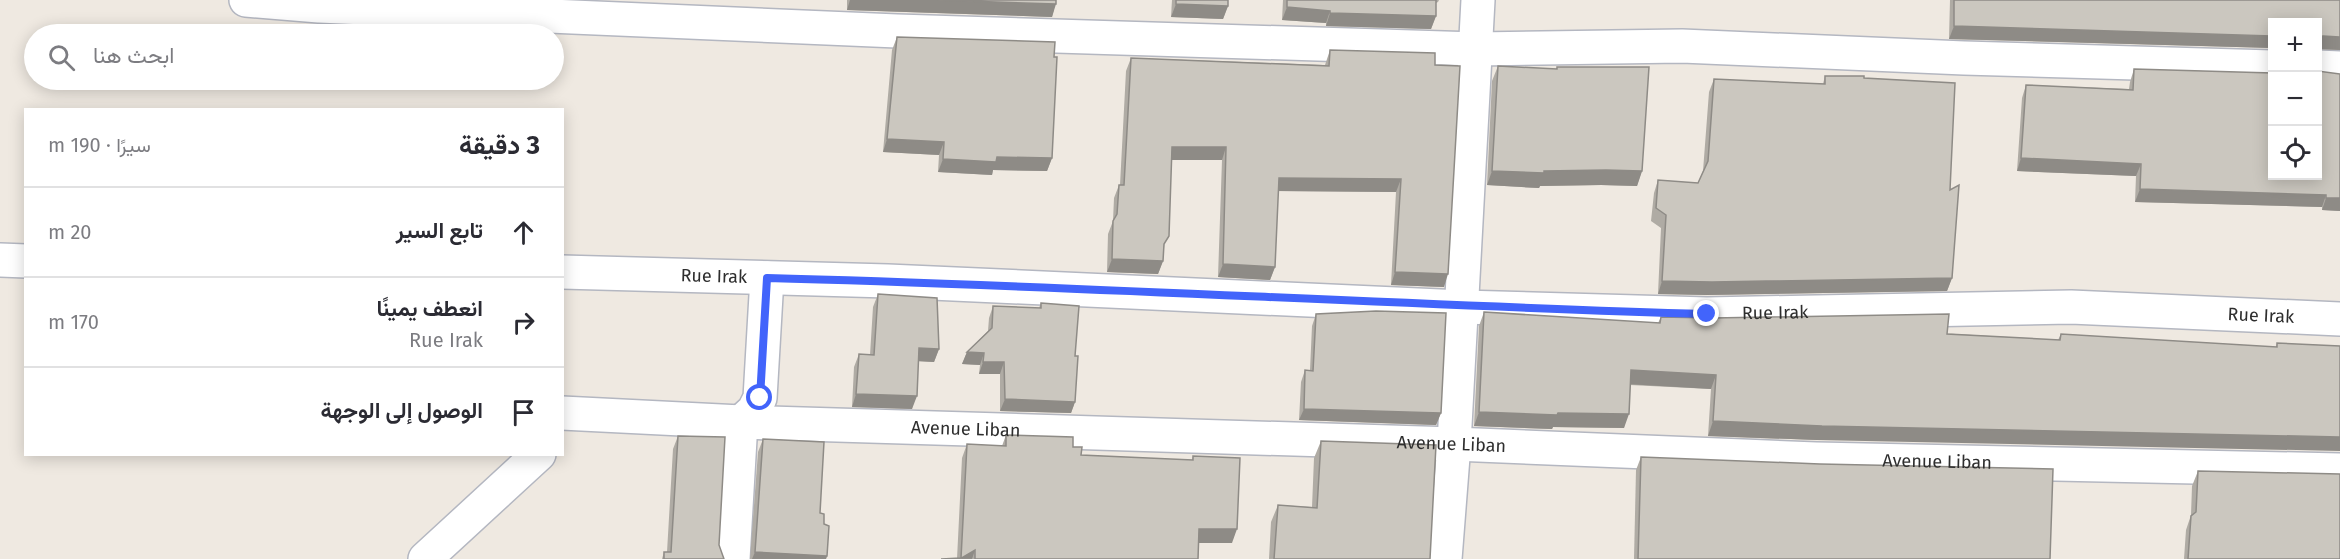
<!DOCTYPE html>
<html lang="ar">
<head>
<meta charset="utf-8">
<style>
	:root { --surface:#fff; --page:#f2f2f3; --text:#2b2b33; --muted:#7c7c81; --line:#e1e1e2 }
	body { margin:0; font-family:"Fira Sans",Vazirmatn,sans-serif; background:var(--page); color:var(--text); direction:rtl }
	.controls { position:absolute; right:18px; top:18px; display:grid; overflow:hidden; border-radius:0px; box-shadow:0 3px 15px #0003 }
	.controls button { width:54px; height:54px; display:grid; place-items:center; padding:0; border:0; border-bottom:2px solid var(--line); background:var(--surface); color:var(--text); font:30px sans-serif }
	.stop { position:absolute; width:18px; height:18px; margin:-14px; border:4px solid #4264fb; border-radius:50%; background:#fff }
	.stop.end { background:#4264fb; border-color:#fff; box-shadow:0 2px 6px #0008 }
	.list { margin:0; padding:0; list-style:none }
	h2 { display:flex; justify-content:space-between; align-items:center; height:78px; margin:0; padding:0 24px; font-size:26px }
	h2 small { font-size:20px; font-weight:400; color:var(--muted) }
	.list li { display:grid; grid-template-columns:39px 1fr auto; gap:18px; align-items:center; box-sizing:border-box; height:90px; padding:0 24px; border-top:2px solid var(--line) }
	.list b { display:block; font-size:22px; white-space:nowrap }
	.list p { margin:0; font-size:20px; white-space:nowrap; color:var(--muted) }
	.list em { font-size:20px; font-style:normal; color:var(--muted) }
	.icon { flex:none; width:33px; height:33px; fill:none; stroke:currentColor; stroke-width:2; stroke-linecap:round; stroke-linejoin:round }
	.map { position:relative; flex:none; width:2340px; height:559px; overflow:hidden; direction:ltr }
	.search { position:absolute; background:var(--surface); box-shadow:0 3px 15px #0003; left:24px; top:24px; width:540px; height:66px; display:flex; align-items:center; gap:15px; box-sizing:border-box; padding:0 21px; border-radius:33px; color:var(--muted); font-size:22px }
	.panel { position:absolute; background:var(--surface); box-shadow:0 3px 15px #0003; left:24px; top:108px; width:540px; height:348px; border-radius:0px; direction:rtl }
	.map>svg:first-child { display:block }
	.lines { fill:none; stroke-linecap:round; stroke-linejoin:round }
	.minor-casing { stroke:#b4b7c1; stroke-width:36 }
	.minor { stroke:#fff; stroke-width:33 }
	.wall { fill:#afaba4 }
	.shaded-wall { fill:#8e8b86 }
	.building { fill:#cbc7bf; stroke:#8e8b86; stroke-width:1.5 }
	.route { stroke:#4264fb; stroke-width:8 }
	.labels { text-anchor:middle; stroke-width:5; stroke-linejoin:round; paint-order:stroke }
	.street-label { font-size:18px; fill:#2e2e2e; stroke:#fff }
</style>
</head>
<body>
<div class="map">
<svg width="2340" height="559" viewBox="0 0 2340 559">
	<rect width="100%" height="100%" fill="#efe9e1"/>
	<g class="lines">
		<!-- minor casing -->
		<g class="minor-casing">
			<g id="minor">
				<path d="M 246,0 L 319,6 L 897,31 L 1476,49 L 1682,46 L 1964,58 L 2272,67"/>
				<path d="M 2318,67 L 2340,68"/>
				<path d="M 0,260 L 26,261"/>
				<path id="s1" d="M 562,272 L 888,281 L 1462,307 L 1707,314 L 2071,307 L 2340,319"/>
				<path id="s2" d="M 562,413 L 741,422 L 1454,444 L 1816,459 L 2340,470"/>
				<path d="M 425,559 L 539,454"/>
				<path d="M 733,559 L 741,422 L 754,410 L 760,398 L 767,278"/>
				<path d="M 1445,559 L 1454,444 L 1478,0"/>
			</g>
		</g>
		<!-- minor -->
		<use href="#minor" class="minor"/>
	</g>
	<!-- wall -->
	<g class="wall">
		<path d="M 847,0 L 1056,0 L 1052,17 L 847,10 Z"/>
		<path d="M 1172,0 L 1228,0 L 1228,6 L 1223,19 L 1171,17 Z"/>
		<path d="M 1283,0 L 1439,0 L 1438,2 L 1436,3 L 1436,16 L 1431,29 L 1326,26 L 1326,23 L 1282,20 Z"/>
		<path d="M 1950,0 L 2340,0 L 2340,50 L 2318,49 L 2318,22 L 2272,22 L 2272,48 L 1949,39 Z"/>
		<path d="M 897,37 L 1052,158 L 1047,171 L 993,170 L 992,175 L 938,172 L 939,155 L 883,152 L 892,50 Z"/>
		<path d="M 1330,50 L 1435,65 L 1444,287 L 1391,285 L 1396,192 L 1278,191 L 1275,267 L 1270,280 L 1218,277 L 1222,160 L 1171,160 L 1163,261 L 1158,274 L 1107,272 L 1108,234 L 1113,221 L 1114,198 L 1119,185 L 1120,185 L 1126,71 L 1131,58 L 1325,65 Z"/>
		<path d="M 1498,66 L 1642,171 L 1637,186 L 1601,185 L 1540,186 L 1539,188 L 1487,185 L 1492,81 Z"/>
		<path d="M 2134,69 L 2272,73 L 2340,74 L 2340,211 L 2322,210 L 2322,207 L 2135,202 L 2136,176 L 2017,171 L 2022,98 L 2026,85 L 2129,89 L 2130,82 Z"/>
		<path d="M 1825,76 L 1864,78 L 1950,190 L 1952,278 L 1947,291 L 1707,295 L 1658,294 L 1661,228 L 1651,221 L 1654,193 L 1658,180 L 1698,183 L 1703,171 L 1709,92 L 1714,79 L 1823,84 Z"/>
		<path d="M 878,294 L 939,349 L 934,362 L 919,361 L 912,409 L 852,407 L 854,367 L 859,354 L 870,355 L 873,307 Z"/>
		<path d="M 1041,303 L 1075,356 L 1075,402 L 1071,413 L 1000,411 L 1000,374 L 979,374 L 980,365 L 962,364 L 967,352 L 988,331 L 989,318 L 993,306 L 1039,308 Z"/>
		<path d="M 1484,312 L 1658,323 L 1661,317 L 2058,340 L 2061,334 L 2276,347 L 2277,343 L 2340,346 L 1817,440 L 1708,436 L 1711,389 L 1630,385 L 1624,428 L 1553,427 L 1552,429 L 1474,426 L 1479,326 Z"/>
		<path d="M 1316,314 L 1441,413 L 1436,425 L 1299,420 L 1301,382 L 1305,370 L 1310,370 L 1312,326 Z"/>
		<path d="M 1006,435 L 1073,447 L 1081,455 L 1192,460 L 1193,456 L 1232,543 L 1199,543 L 1198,559 L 941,559 L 957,559 L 962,458 L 967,444 L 1002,446 Z"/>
		<path d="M 678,436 L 719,545 L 724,559 L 662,559 L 664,552 L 667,552 L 673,449 Z"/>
		<path d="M 763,439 L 820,513 L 824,524 L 827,556 L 826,559 L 750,559 L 758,452 Z"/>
		<path d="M 1321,441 L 1430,559 L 1269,559 L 1271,522 L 1278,505 L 1312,507 L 1314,458 Z"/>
		<path d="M 1641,457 L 2050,559 L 1634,559 L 1636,470 Z"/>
		<path d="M 2198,471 L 2340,559 L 2184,559 L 2186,530 L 2191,515 L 2192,486 Z"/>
	</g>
	<!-- shaded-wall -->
	<g class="shaded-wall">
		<path d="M 850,0 L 937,0 L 1056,4 L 1052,17 L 847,10 Z"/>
		<path d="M 1176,4 L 1228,6 L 1223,19 L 1171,17 Z"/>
		<path d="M 1287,7 L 1330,11 L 1326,23 L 1282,20 Z"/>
		<path d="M 1330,13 L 1436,16 L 1431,29 L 1326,26 Z"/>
		<path d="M 1954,26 L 2272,36 L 2272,48 L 1949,39 Z"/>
		<path d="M 2323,36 L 2340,37 L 2340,50 L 2318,49 L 2318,37 Z"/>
		<path d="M 887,139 L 944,142 L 939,155 L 883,152 Z"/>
		<path d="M 1172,147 L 1226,147 L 1222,160 L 1167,160 Z"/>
		<path d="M 997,157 L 1052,158 L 1047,171 L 993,170 L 992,175 L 938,172 L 943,159 Z"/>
		<path d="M 2021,158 L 2141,164 L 2136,176 L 2017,171 Z"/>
		<path d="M 1606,170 L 1642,171 L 1637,186 L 1601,185 L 1540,186 L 1539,188 L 1487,185 L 1492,171 Z"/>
		<path d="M 1279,178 L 1401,179 L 1396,192 L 1274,191 Z"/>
		<path d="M 2140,189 L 2326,195 L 2322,207 L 2135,202 Z"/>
		<path d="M 2326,198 L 2340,198 L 2340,211 L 2322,210 Z"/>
		<path d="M 1112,259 L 1163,261 L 1158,274 L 1107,272 Z"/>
		<path d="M 1223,264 L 1275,267 L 1270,280 L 1218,277 Z"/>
		<path d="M 1395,272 L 1448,274 L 1444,287 L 1391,285 Z"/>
		<path d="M 1952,278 L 1947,291 L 1707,295 L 1658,294 L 1662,281 Z"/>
		<path d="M 919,348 L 939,349 L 934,362 L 914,361 Z"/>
		<path d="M 967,352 L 984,353 L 980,365 L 962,364 Z"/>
		<path d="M 983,362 L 1004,362 L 1000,374 L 979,374 Z"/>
		<path d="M 1631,370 L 1716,375 L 1711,389 L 1626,384 Z"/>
		<path d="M 856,394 L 917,396 L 912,409 L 852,407 Z"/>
		<path d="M 1005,399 L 1075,402 L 1071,413 L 1000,411 Z"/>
		<path d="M 1304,409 L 1441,413 L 1436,425 L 1299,420 Z"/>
		<path d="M 1479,412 L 1558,413 L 1629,414 L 1624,428 L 1553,427 L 1552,429 L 1474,426 Z"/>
		<path d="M 1713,421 L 2340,437 L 2340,451 L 1817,440 L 1708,436 Z"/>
		<path d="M 1199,529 L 1237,529 L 1232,543 L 1194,543 Z"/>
		<path d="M 975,550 L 972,559 L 960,559 Z"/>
		<path d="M 755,552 L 827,556 L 826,559 L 752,559 Z"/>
	</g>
	<!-- building -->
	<g class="building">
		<path d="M 937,0 L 1056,0 L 1056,4 Z"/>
		<path d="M 1176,0 L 1228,0 L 1228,6 L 1176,4 Z"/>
		<path d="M 1287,0 L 1436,0 L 1436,16 L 1330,13 L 1330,11 L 1287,7 Z"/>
		<path d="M 1954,0 L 2340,0 L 2340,37 L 2323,36 L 2318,37 L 2318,22 L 2272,22 L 2272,36 L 1954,26 Z"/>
		<path d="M 897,37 L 1055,42 L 1054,57 L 1057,57 L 1052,158 L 997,157 L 996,162 L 943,159 L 944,142 L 887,139 Z"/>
		<path d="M 1330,50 L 1435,53 L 1435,65 L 1460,66 L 1448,274 L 1395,272 L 1401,179 L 1279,178 L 1275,267 L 1223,264 L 1226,147 L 1172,147 L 1169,236 L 1164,244 L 1163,261 L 1112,259 L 1113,221 L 1117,214 L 1119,185 L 1124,185 L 1131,58 L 1329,66 Z"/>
		<path d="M 1498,66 L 1557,69 L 1557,67 L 1649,67 L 1642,171 L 1606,170 L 1544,171 L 1544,173 L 1492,171 Z"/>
		<path d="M 2134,69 L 2272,73 L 2272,176 L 2318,176 L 2318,71 L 2340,74 L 2340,198 L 2326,198 L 2326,195 L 2140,189 L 2141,164 L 2021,158 L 2026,85 L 2133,90 Z"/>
		<path d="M 1825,76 L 1864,76 L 1864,78 L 1955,83 L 1950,190 L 1959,185 L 1952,278 L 1712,282 L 1662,281 L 1666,215 L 1656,208 L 1658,180 L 1698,183 L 1708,161 L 1714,79 L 1825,84 Z"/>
		<path d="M 878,294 L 937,298 L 939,349 L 919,348 L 917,396 L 856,394 L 859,354 L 874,355 Z"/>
		<path d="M 1041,303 L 1079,306 L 1075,356 L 1078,356 L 1075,402 L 1005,399 L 1004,362 L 983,362 L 984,353 L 967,352 L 992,328 L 993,306 L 1041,308 Z"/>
		<path d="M 1376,311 L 1446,313 L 1441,413 L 1304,409 L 1305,370 L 1313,371 L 1316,314 Z"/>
		<path d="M 1484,312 L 1660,323 L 1661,317 L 1713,318 L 1949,314 L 1947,334 L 2060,340 L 2061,334 L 2277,347 L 2277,343 L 2340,346 L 2340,437 L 1822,426 L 1713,421 L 1716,375 L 1631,370 L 1629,414 L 1558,413 L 1557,415 L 1479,412 Z"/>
		<path d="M 1006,435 L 1073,437 L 1073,447 L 1082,447 L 1081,455 L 1193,460 L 1193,456 L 1240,458 L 1237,529 L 1199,529 L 1198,559 L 975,559 L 975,550 L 960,559 L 941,559 L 961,558 L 967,444 L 1006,446 Z"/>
		<path d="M 678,436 L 725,437 L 719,545 L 724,559 L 664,559 L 664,552 L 671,552 Z"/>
		<path d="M 763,439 L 824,442 L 820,513 L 824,514 L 824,524 L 829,526 L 827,556 L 755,552 Z"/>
		<path d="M 1321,441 L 1436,445 L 1430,559 L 1274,559 L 1278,505 L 1317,508 Z"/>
		<path d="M 1641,457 L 1820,464 L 2053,469 L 2050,559 L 1638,559 Z"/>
		<path d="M 2198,471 L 2340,474 L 2340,559 L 2188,559 L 2191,516 L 2196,512 Z"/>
	</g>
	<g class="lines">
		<!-- route -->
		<path class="route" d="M 760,398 L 767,278 C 1080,286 1393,305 1707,314"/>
	</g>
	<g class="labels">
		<!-- street labels -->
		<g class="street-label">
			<text dy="6" stroke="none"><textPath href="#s1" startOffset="152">Rue Irak</textPath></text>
			<text dy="6" stroke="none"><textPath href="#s1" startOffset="1214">Rue Irak</textPath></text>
			<text dy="6" stroke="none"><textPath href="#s1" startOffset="1700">Rue Irak</textPath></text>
			<text dy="6" stroke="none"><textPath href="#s2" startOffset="404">Avenue Liban</textPath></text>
			<text dy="6" stroke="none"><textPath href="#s2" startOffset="890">Avenue Liban</textPath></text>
			<text dy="6" stroke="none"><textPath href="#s2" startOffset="1376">Avenue Liban</textPath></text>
		</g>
	</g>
</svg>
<div class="controls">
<button>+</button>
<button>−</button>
<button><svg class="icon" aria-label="locate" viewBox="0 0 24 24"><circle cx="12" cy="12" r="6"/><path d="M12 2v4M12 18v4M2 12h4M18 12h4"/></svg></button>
</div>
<div class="stop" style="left:760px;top:398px"></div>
<div class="stop end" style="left:1707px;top:314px"></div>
<div class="search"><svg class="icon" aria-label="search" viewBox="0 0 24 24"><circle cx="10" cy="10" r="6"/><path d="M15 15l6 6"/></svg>ابحث هنا</div>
<section class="panel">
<h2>3 دقيقة<small>سيرًا · 190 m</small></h2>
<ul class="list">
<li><svg class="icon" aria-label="ahead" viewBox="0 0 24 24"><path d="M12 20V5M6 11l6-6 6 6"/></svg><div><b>تابع السير</b></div><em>20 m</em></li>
<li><svg class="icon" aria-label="right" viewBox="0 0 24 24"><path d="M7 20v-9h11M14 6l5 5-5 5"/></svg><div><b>انعطف يمينًا</b><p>Rue Irak</p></div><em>170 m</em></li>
<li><svg class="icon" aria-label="arrive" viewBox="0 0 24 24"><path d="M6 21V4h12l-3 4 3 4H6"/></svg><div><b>الوصول إلى الوجهة</b></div></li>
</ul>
</section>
</div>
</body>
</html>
